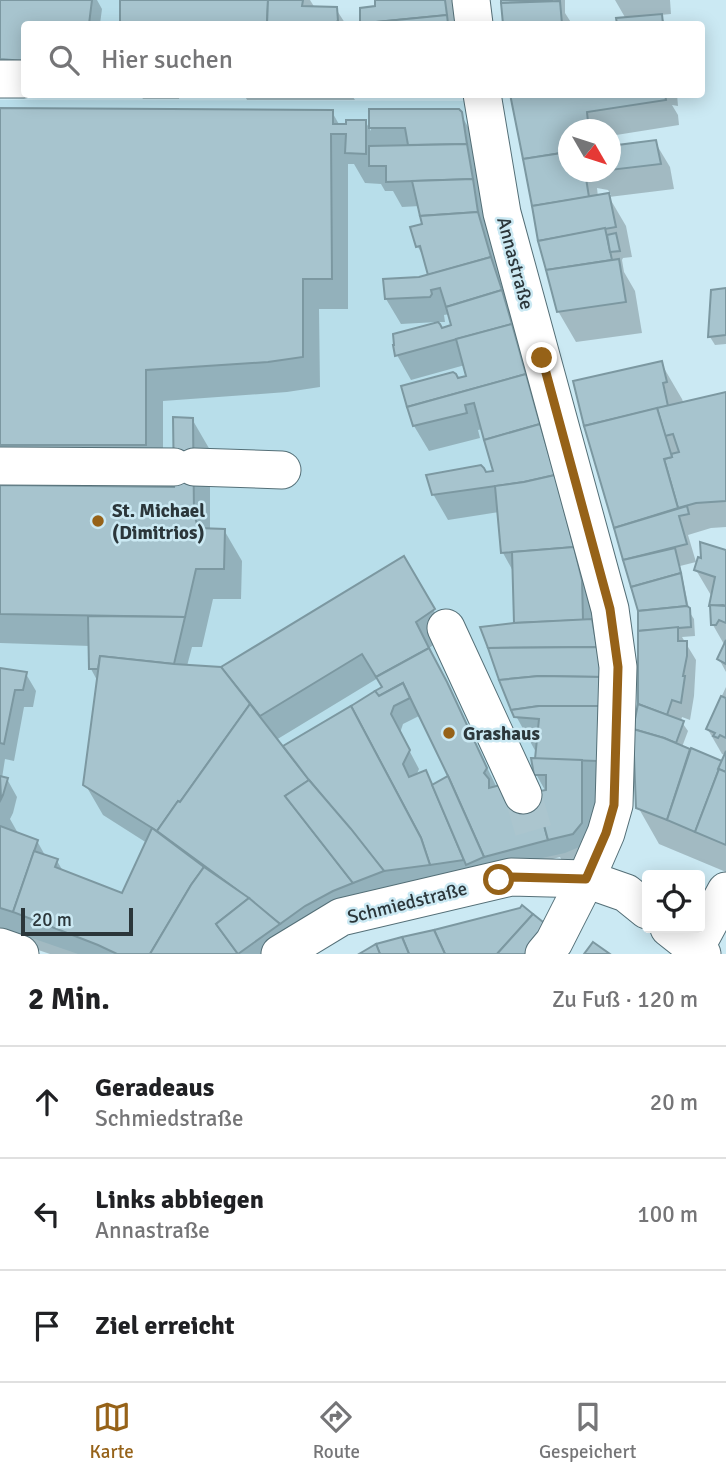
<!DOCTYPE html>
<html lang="de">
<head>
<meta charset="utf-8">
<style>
	:root { --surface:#fff; --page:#f6f6f6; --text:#202124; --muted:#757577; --line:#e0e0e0; --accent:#966218 }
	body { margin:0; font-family:Signika,sans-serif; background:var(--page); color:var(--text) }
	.controls { position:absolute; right:21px; bottom:21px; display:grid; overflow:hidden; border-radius:7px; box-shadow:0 4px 18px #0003 }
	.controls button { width:63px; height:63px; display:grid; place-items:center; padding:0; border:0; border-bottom:2px solid var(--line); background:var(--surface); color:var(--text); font:35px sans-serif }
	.compass { position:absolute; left:558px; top:119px; width:63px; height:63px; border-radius:50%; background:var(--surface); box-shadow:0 4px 18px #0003; rotate:129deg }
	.scale { position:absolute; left:21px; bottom:18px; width:112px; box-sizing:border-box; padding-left:7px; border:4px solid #2b363a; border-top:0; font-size:19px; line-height:24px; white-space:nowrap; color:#2b363a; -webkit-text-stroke:5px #cbe9f3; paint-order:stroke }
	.stop { position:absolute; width:21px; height:21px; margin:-16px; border:5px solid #966218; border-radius:50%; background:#fff }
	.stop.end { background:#966218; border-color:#fff; box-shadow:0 2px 7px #0008 }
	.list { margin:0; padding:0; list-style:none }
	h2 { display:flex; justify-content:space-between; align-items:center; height:91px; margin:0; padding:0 28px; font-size:30px }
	h2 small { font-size:23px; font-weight:400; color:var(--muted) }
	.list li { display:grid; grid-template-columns:46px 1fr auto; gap:21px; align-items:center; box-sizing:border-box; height:112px; padding:0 28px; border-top:2px solid var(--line) }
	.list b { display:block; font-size:26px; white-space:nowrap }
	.list p { margin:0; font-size:23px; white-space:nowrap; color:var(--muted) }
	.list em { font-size:23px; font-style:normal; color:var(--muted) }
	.icon { flex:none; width:38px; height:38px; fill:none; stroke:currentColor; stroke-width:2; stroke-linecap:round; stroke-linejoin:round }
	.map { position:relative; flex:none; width:726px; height:954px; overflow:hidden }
	.search { position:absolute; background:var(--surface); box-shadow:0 4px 18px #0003; left:21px; right:21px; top:21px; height:77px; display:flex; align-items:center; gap:18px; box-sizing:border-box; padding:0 24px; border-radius:7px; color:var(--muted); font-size:26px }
	.sheet { height:427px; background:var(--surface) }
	nav { display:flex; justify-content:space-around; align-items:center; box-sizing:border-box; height:98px; border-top:2px solid var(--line); background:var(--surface); font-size:19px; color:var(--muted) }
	nav a { display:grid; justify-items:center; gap:4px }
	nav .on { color:var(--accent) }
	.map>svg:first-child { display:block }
	.built { fill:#b8deea }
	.shadow { fill:#0003; fill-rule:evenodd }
	.building { fill:#a7c4ce; stroke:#7c98a1; stroke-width:2 }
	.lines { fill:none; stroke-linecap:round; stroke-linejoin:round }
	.minor-tunnel { stroke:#abc5ce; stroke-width:37; stroke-dasharray:37 18; stroke-linecap:butt }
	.minor-casing { stroke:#546f77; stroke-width:39 }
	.minor { stroke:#fff; stroke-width:37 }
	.route { stroke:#966218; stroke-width:9 }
	.poi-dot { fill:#966218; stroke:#cbe9f3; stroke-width:2.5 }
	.labels { text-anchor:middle; stroke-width:5; stroke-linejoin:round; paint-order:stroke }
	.street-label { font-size:19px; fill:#2b363a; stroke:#cbe9f3 }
	.poi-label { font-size:19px; font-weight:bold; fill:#2b363a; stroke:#cbe9f3; text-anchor:start }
</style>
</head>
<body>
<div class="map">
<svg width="726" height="954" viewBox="0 0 726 954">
	<rect width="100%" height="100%" fill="#cbe9f3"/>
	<!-- built -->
	<g class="built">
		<path d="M 0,0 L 120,0 L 120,24 L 24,24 L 24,61 L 0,59 Z"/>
		<path d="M 0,100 L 471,101 L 607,649 L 602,814 L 584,845 L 565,853 L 443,880 L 270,954 L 78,954 L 0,927 Z"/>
	</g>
	<!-- shadow -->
	<g class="shadow">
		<path d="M 0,0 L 97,0 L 102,9 L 100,24 L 24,24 L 24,78 L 0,76 Z"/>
		<path d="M 122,0 L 310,0 L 315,8 L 336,9 L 345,23 L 364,23 L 377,7 L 376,0 L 458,0 L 461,24 L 122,24 Z"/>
		<path d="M 503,0 L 565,0 L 565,13 L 572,24 L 505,24 Z"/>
		<path d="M 615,0 L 670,0 L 671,14 L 660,15 L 666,24 L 619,24 L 618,20 L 626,19 Z"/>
		<path d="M 140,94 L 180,94 L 179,99 L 143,99 Z"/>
		<path d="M 244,94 L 351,94 L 355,100 L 247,100 Z"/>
		<path d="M 512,94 L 677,94 L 678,106 L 672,105 L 678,115 L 679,125 L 610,136 L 610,130 L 568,130 L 568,172 L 610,172 L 610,147 L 655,142 L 670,167 L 674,189 L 609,197 L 626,226 L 632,257 L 623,258 L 622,260 L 624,272 L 635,291 L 642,333 L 576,342 L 558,311 L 533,206 ZM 597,188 L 608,190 L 611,195 L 598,197 Z"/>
		<path d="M 0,110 L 332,112 L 340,126 L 365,121 L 371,131 L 371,111 L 460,113 L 471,132 L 598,612 L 598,854 L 567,870 L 560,857 L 493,875 L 475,877 L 297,954 L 50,954 L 0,937 L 0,670 L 26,674 L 36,691 L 33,707 L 24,707 L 14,761 L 5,759 L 2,778 L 7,779 L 17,797 L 13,813 L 10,819 L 19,835 L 37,841 L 46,857 L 57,861 L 63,871 L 123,895 L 147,843 L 103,815 L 85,784 L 98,682 L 91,669 L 90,646 L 0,643 L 0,486 L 175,488 L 192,419 L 210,450 L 210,530 L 224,530 L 242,561 L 241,599 L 213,599 L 202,647 L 192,647 L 187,666 L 221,669 L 403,558 L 448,635 L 429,648 L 497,788 L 515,799 L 546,792 L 536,774 L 537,754 L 516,716 L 514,573 L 503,553 L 499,512 L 448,520 L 433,494 L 486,473 L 495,472 L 483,429 L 478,430 L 480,438 L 429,451 L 414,426 L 458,380 L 468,377 L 465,365 L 411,380 L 397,355 L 437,324 L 437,322 L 401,324 L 386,299 L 430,276 L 425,260 L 418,247 L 412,228 L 424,225 L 420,206 L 402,207 L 393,191 L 385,191 L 381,184 L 365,183 L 354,164 L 348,164 L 348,309 L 319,309 L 320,387 L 287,392 L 163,401 L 163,475 L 0,474 ZM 450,314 L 453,326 L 442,330 L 438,322 L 445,322 L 444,315 ZM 378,678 L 384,688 L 289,757 L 276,740 ZM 421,715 L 450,777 L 433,786 L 425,772 L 416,776 L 419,769 L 400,733 L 403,724 Z"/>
		<path d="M 726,290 L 726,344 L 715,345 L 710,337 Z"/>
		<path d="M 661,363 L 682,399 L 684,404 L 726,394 L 726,527 L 711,528 L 688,535 L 696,562 L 680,566 L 690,613 L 694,619 L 695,636 L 682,637 L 696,660 L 694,696 L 690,720 L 682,717 L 681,721 L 688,731 L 682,747 L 721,762 L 726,756 L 726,872 L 659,844 L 638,807 L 640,704 L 640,611 L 616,527 Z"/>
		<path d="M 726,553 L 726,672 L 719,659 L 725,646 L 713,625 L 712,597 L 696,570 Z"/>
		<path d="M 726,687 L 726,755 L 722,754 L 707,728 Z"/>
	</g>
	<!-- building -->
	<g class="building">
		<path d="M 0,0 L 92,0 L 89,24 L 24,24 L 24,61 L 0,59 Z"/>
		<path d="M 120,0 L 268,0 L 267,24 L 120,24 Z"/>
		<path d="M 268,0 L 303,0 L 302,6 L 337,7 L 338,21 L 336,22 L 336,24 L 267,24 Z"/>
		<path d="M 375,0 L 445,0 L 447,15 L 376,22 L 360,22 L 360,8 L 375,6 Z"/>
		<path d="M 501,0 L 552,0 L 552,1 L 501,3 Z"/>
		<path d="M 560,1 L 562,24 L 503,24 L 501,3 Z"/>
		<path d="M 662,14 L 663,24 L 617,24 L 616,18 Z"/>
		<path d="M 447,15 L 448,24 L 336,24 L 336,22 L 376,22 Z"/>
		<path d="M 510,94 L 665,94 L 666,100 L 587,112 L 588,122 L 598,122 L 600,130 L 568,130 L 568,152 L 523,159 Z"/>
		<path d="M 0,108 L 333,110 L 333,124 L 346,124 L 346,120 L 366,120 L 366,154 L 345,153 L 346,134 L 331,134 L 332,279 L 303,279 L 303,357 L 268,362 L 146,370 L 146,445 L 0,445 Z"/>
		<path d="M 369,109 L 459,109 L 462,112 L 467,144 L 408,145 L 405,128 L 369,128 Z"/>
		<path d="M 656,140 L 661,164 L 610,170 L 610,146 Z"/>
		<path d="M 467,144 L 473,179 L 386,182 L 386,166 L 369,166 L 369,146 Z"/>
		<path d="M 568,152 L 568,172 L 585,172 L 589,197 L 532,206 L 523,159 Z"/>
		<path d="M 473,179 L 478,212 L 420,216 L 412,181 Z"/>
		<path d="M 609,193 L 616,227 L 538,241 L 532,206 Z"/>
		<path d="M 478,212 L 491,257 L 428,275 L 420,246 L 416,247 L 410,227 L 422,224 L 420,216 Z"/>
		<path d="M 605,228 L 612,260 L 546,270 L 538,241 Z"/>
		<path d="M 616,233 L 620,251 L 610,252 L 607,235 Z"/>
		<path d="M 491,257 L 502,290 L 446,307 L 440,288 L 431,290 L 432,294 L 430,297 L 385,299 L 383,279 L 419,277 Z"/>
		<path d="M 619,259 L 626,302 L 557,312 L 546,270 Z"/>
		<path d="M 726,288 L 726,335 L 708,337 L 711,290 Z"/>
		<path d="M 502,290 L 512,324 L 395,356 L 393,345 L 394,345 L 393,334 L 438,322 L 440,324 L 442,328 L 451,325 L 446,307 Z"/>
		<path d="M 512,324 L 526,374 L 407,407 L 401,386 L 453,372 L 456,374 L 458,378 L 466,376 L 456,339 Z"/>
		<path d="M 662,361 L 667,382 L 663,383 L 668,406 L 584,426 L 573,381 Z"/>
		<path d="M 526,374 L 540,424 L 484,440 L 474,403 L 465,405 L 467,413 L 413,426 L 407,407 Z"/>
		<path d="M 726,392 L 726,501 L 696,503 L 678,508 L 664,459 L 672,457 L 671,454 L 679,452 L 673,434 L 665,436 L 657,408 Z"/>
		<path d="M 657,408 L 672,457 L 664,459 L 678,508 L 614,528 L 584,426 Z"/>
		<path d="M 173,417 L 193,418 L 194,513 L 198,528 L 225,529 L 224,569 L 196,569 L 185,617 L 0,614 L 0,485 L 174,487 Z"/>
		<path d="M 540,424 L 555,475 L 524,482 L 432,495 L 426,475 L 481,465 L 484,468 L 486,472 L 493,471 L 484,440 Z"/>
		<path d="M 555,475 L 574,547 L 501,553 L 495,486 L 524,482 Z"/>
		<path d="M 687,506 L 689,514 L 679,516 L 687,544 L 623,560 L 614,528 Z"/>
		<path d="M 700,542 L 726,550 L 726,606 L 723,605 L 709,606 L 715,577 L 694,570 L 698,557 L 701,558 Z"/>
		<path d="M 574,547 L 582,580 L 583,620 L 514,623 L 512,552 Z"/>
		<path d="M 675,548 L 681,573 L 631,587 L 623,560 Z"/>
		<path d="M 404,556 L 435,609 L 416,622 L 429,648 L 376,677 L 362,654 L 260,716 L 221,667 Z"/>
		<path d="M 681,573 L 687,606 L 638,611 L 631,587 Z"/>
		<path d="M 710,605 L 726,606 L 726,623 L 719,620 L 716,625 L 711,625 Z"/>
		<path d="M 687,606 L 690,608 L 691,627 L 638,631 L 638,611 Z"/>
		<path d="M 88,616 L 185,617 L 174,664 L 100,656 L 98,669 L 89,669 Z"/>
		<path d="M 592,619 L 597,647 L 488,648 L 480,627 L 514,623 Z"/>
		<path d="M 678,627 L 678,641 L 687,641 L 687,656 L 683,676 L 685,676 L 681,703 L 672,700 L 667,715 L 638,704 L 638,631 Z"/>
		<path d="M 726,640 L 726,664 L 717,659 Z"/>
		<path d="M 597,647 L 602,677 L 539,676 L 499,680 L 488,648 Z"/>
		<path d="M 429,648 L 447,682 L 487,768 L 484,773 L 489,779 L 489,788 L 508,783 L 535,792 L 548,840 L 484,857 L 448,776 L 403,683 L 379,696 L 375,691 L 382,687 L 376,677 Z"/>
		<path d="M 100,656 L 174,664 L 221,667 L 250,704 L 180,802 L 178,801 L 157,831 L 83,785 Z"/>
		<path d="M 0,668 L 27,672 L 23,690 L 15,690 L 4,744 L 0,743 Z"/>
		<path d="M 539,676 L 602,677 L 601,706 L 539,706 L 511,710 L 499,680 Z"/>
		<path d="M 403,683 L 410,698 L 394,706 L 391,714 L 410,750 L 403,764 L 409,777 L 426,770 L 464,860 L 430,865 L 421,838 L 351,706 L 375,691 L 379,696 Z"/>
		<path d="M 721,696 L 726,698 L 726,738 L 720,735 L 718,738 L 713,736 L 715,733 L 706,729 Z"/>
		<path d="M 250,704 L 309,780 L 285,796 L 353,883 L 333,891 L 305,906 L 280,924 L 236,889 L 157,831 L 178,801 L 180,802 Z"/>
		<path d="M 638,704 L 684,721 L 676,743 L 664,738 L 633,729 Z"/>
		<path d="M 351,706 L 421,838 L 430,865 L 384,871 L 309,780 L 283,746 Z"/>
		<path d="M 539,706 L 601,706 L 598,761 L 535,759 L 539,719 L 514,717 L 511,710 Z"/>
		<path d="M 633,729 L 664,738 L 690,749 L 667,820 L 636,808 Z"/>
		<path d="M 691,748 L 722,761 L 695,832 L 667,820 Z"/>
		<path d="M 726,751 L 726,772 L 718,769 Z"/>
		<path d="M 531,758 L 582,760 L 582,823 L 573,834 L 548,840 L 535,792 L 546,790 L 546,775 L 534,775 Z"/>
		<path d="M 719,769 L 726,772 L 726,845 L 695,832 Z"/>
		<path d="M 0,776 L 8,778 L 3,795 L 1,799 Z"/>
		<path d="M 448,776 L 484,857 L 466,865 L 432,785 Z"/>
		<path d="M 309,780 L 351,829 L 384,871 L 353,883 L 285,796 Z"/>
		<path d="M 0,826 L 38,840 L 13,912 L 0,908 Z"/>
		<path d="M 152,828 L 204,867 L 191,885 L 150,954 L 117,954 L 98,945 L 13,912 L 34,851 L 58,859 L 55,867 L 122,893 Z"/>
		<path d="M 204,867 L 249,898 L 216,924 L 238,954 L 150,954 L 191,885 Z"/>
		<path d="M 249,898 L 280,924 L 238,954 L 216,924 Z"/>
		<path d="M 522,905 L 533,914 L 497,954 L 445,954 L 434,930 L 520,908 Z"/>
		<path d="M 533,914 L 553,930 L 533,954 L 497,954 Z"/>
		<path d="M 434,930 L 445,954 L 409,954 L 402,937 Z"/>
		<path d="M 402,937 L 409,954 L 380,954 L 376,944 Z"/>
		<path d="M 593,942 L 610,954 L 584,954 Z"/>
		<path d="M 376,944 L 380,954 L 359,954 L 364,951 Z"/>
	</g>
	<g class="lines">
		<!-- minor-tunnel -->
		<path class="minor-tunnel" d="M 523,795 L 537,843"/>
		<!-- minor casing -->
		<g class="minor-casing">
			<g id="minor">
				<path d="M 471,0 L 474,24"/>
				<path d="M 0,79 L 24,79"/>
				<path d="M 482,94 L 502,213 L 610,609 L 618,667 L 614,805 L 606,833 L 586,879 L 554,942 L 544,954"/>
				<path d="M 0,466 L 174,467"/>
				<path d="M 194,467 L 282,470"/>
				<path d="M 446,628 L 523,795"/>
				<path d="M 669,928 L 702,954"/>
				<path d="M 0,947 L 20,954"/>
				<path d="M 280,954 L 341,917 L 511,877 L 586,879 L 626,893 L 647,910"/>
				<path d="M 692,954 L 726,891"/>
			</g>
		</g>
		<!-- minor -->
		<use href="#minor" class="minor"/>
	</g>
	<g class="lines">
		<!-- route -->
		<path class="route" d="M 499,880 L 511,877 L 586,879 L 606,833 L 614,805 L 618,667 L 610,609 L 542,358"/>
	</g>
	<!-- markers -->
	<g class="poi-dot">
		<circle cx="98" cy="521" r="7"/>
		<circle cx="449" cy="733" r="7"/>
	</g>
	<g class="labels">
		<!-- street labels -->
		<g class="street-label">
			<text transform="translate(516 263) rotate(75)" y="7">Annastraße</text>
			<text transform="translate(407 902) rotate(-14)" y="7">Schmiedstraße</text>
		</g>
		<!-- poi labels -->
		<g class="poi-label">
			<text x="112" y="517">St. Michael<tspan x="112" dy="22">(Dimitrios)</tspan></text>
			<text x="463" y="740">Grashaus</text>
		</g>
	</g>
</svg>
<div class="controls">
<button><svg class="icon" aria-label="locate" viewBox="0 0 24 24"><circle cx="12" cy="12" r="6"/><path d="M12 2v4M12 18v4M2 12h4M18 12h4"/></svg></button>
</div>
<svg class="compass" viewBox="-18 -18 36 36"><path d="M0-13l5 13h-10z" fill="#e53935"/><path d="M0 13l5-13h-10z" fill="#757577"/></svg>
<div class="scale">20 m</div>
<div class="stop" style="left:499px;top:880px"></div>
<div class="stop end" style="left:542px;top:358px"></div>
<div class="search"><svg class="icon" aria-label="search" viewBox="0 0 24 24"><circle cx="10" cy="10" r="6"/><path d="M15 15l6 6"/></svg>Hier suchen</div>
</div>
<section class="sheet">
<h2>2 Min.<small>Zu Fuß · 120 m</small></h2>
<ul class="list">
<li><svg class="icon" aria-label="ahead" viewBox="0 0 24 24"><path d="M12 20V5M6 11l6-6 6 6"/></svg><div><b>Geradeaus</b><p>Schmiedstraße</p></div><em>20 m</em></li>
<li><svg class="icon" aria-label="left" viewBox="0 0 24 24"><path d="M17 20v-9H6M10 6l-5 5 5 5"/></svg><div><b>Links abbiegen</b><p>Annastraße</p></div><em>100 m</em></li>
<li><svg class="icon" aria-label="arrive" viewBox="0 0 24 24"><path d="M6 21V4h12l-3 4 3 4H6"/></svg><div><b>Ziel erreicht</b></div></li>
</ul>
</section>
<nav>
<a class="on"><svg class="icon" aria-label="map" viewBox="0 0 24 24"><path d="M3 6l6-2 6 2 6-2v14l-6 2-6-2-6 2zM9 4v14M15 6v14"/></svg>Karte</a>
<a><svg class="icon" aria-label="directions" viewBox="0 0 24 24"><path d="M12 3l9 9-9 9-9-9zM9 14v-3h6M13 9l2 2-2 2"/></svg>Route</a>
<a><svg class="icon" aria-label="saved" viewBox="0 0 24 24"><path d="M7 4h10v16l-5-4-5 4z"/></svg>Gespeichert</a>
</nav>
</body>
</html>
